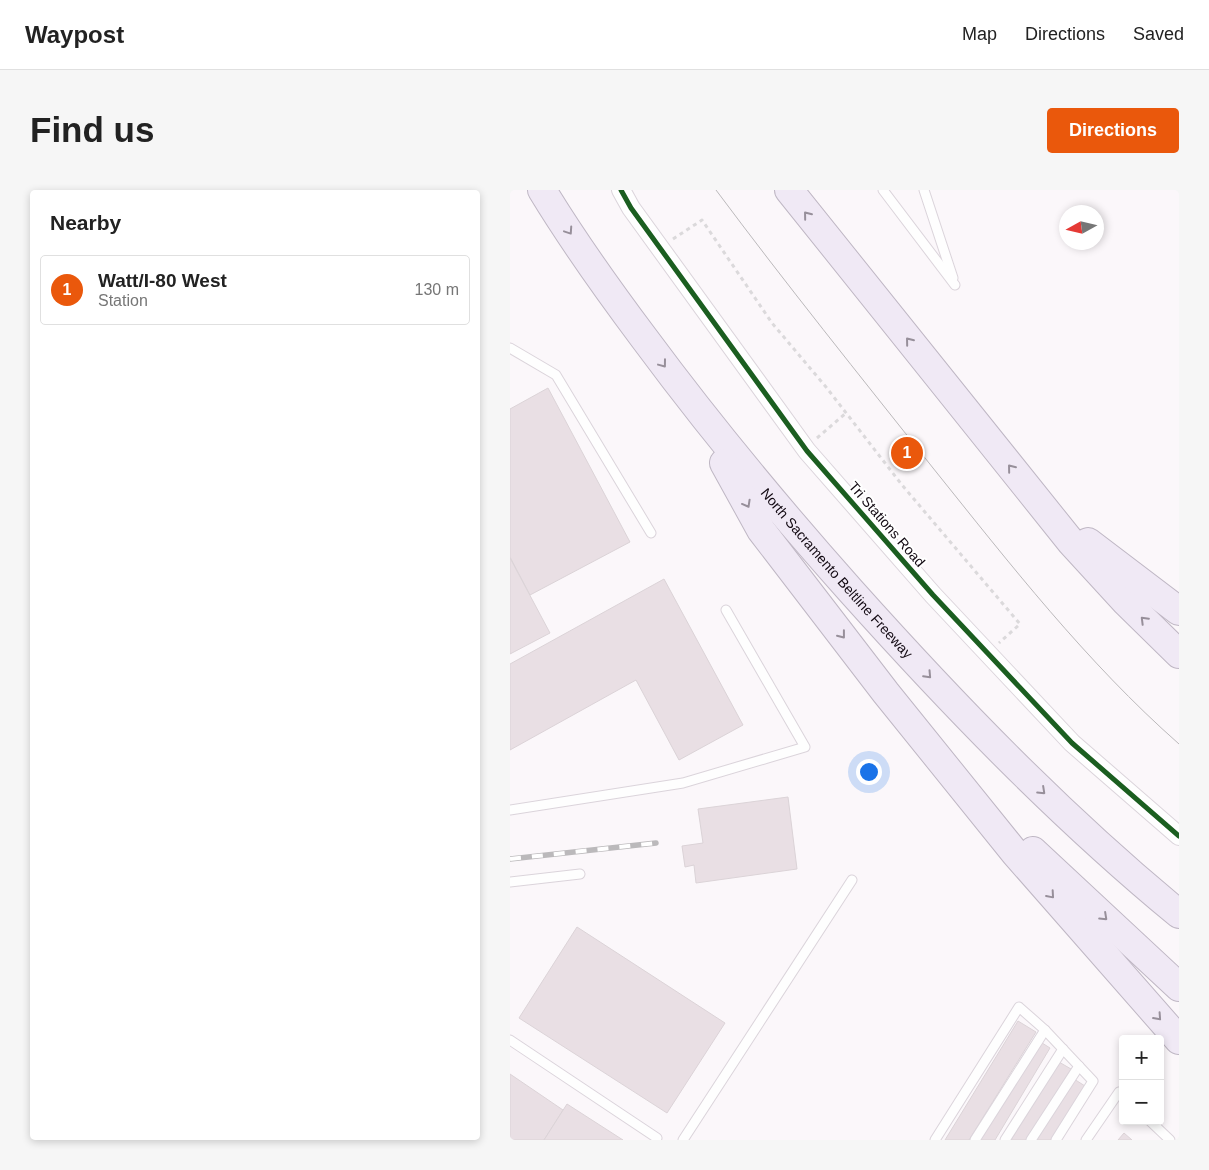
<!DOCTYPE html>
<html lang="en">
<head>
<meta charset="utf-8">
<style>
	:root { --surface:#fff; --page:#f6f6f6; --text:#222; --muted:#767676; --line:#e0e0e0; --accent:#ea580c }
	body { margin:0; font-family:Helvetica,sans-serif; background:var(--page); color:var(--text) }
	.controls { position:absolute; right:15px; bottom:15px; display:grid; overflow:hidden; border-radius:5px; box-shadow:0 2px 8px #0003 }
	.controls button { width:45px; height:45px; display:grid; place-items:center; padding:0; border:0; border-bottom:1px solid var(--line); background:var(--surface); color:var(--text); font:25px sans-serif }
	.compass { position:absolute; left:549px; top:15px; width:45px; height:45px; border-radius:50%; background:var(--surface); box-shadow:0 2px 8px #0003; rotate:262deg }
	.you { position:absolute; left:358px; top:581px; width:18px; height:18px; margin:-12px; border:4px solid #fff; border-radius:50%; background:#1a73e8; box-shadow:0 0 0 8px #1a73e833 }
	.badge { display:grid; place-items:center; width:32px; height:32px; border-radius:50%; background:var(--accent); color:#fff; font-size:16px; font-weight:700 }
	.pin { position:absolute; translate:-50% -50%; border:2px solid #fff; box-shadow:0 1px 5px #0006 }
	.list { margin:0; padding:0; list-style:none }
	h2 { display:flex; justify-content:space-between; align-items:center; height:65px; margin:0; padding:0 20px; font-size:21px }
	h2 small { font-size:16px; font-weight:400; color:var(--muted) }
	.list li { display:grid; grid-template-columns:32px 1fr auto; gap:15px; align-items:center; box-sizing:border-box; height:70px; margin:0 10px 10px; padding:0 10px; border:1px solid var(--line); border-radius:5px }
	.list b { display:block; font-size:19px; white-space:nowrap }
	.list p { margin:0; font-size:16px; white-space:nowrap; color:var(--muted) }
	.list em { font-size:16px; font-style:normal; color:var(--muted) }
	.map { position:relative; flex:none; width:669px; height:950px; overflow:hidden; border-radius:5px }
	header { display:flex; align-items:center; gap:30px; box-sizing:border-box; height:70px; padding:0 25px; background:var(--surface); border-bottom:1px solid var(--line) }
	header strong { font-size:24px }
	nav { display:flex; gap:28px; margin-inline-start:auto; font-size:18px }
	.intro { display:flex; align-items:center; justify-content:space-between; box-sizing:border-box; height:120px; padding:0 30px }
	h1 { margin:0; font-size:35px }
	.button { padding:12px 22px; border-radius:5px; background:var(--accent); color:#fff; font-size:18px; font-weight:700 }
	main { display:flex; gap:30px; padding:0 30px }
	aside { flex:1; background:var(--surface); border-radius:5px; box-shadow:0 2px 8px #0003 }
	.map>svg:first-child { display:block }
	.building { fill:#e9dfe4; stroke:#dbd3d7 }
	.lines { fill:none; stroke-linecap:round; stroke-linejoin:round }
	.lane-casing { stroke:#dbd4db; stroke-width:11 }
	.street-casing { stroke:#dbd4db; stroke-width:20 }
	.highway-casing { stroke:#bfb7c4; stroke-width:30 }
	.path { stroke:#dbd9db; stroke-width:3; stroke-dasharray:4 4; stroke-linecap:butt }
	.lane { stroke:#fefefe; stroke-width:9 }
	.street { stroke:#fefefe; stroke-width:18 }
	.highway { stroke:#f0e9f5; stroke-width:28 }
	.tram { stroke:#bbb9bb; stroke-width:1 }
	.rail-casing { stroke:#bbb9bb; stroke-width:5.5 }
	.rail { stroke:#fff; stroke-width:4; stroke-dasharray:11; stroke-linecap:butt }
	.cycleway-casing { stroke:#fff; stroke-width:8 }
	.cycleway { stroke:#1b5e20; stroke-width:5 }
	.oneway { stroke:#978f9a }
	.labels { text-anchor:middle; stroke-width:4; stroke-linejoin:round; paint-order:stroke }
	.street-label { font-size:14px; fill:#110811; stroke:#fff }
</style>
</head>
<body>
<header>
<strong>Waypost</strong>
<nav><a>Map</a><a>Directions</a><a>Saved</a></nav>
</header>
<div class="intro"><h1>Find us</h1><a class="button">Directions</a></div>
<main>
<aside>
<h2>Nearby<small></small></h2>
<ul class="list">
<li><span class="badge">1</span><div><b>Watt/I-80 West</b><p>Station</p></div><em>130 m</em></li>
</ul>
</aside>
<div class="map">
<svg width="669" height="950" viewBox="0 0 669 950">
	<rect width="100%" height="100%" fill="#fbf7fa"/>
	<!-- building -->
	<g class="building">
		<path d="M 38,198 L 120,352 L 20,405 L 0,367 L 0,219 Z"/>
		<path d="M 0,368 L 40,443 L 0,464 Z"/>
		<path d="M 154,389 L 233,535 L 169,570 L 126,490 L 0,560 L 0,474 Z"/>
		<path d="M 278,607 L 287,679 L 186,693 L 184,675 L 175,677 L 172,656 L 193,653 L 188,619 Z"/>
		<path d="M 67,737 L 215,833 L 157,923 L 9,828 Z"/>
		<path d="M 508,831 L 526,842 L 459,950 L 435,950 Z"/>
		<path d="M 529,851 L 540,858 L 485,950 L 469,950 Z"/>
		<path d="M 549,872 L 561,879 L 517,950 L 501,950 Z"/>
		<path d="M 0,884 L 53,920 L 34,950 L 0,950 Z"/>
		<path d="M 564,889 L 575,896 L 541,950 L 526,950 Z"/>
		<path d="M 57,914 L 113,950 L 34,950 Z"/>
		<path d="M 614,943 L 622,950 L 608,950 Z"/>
	</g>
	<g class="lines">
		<!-- lane casing -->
		<g class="lane-casing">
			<g id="lane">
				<path d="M 373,0 L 445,95"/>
				<path d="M 414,0 L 443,88"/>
				<path d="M 0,158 L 46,185 L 141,343"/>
				<path d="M 0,620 L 173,593 L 295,557 L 216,420"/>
				<path d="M 0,692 L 70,684"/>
				<path d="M 0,850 L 147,948"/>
				<path d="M 640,931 L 660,950"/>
				<path d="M 173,950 L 342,690"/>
				<path d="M 425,950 L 509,817 L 535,840 L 583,891 L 546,950"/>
				<path d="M 465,950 L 535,840"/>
				<path d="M 495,950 L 553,859"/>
				<path d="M 521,950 L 569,876"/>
				<path d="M 576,950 L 609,902 L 613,906"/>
			</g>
		</g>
		<!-- street casing -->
		<g class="street-casing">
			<path id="street" d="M 111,0 L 121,18 L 297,261 L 423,405 L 562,553 L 669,646"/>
		</g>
		<!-- highway casing -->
		<g class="highway-casing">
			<g id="highway">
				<path id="s1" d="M 32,0 C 63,51 98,100 134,148 C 199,236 268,319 340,400 C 443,515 550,626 669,724"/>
				<path d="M 279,0 L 561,352 L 616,412 L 669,464"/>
				<path d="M 214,273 L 251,340 L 376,503 L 505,663 L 669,850"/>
				<path d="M 578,352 L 669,421"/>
				<path d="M 523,661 L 669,797"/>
			</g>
		</g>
		<!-- path -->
		<g class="path">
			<path d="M 163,49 L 192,30 L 262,133 L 316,197 L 392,295 L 510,434 L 489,453"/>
			<path d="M 307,248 L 336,223"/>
		</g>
		<!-- lane -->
		<use href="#lane" class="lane"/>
		<!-- street -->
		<use href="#street" class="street"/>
		<!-- highway -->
		<use href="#highway" class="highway"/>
		<!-- tram -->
		<path class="tram" d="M 206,0 C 276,94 350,186 423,278 C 500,374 576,472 669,554"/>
		<!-- rail casing -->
		<g class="rail-casing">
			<path id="rail" d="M 0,669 L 146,653"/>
		</g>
		<!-- rail -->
		<use href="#rail" class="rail"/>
		<!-- cycleway casing -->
		<g class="cycleway-casing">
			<path id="cycleway" d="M 111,0 L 121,18 L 297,261 L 423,405 L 562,553 L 669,646"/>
		</g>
		<!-- cycleway -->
		<use href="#cycleway" class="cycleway"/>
	</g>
	<!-- one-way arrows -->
	<defs><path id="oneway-chevron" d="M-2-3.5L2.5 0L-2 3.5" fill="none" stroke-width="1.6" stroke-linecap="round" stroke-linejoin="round" transform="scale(1.25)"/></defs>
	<g class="oneway">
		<use href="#oneway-chevron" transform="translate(297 25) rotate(-129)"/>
		<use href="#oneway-chevron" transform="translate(59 41) rotate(56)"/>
		<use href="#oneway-chevron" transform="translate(399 151) rotate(-129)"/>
		<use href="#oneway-chevron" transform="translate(153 174) rotate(53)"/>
		<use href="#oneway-chevron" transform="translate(501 278) rotate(-129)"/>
		<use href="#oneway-chevron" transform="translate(237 314) rotate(61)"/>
		<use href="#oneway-chevron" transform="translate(634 430) rotate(-135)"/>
		<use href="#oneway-chevron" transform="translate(332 445) rotate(52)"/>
		<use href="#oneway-chevron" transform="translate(418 485) rotate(47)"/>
		<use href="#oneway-chevron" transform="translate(532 601) rotate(43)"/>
		<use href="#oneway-chevron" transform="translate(541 705) rotate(49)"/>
		<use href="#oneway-chevron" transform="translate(594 727) rotate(43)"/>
		<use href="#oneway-chevron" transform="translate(648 827) rotate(48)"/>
	</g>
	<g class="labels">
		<!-- street labels -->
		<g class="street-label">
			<text transform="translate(377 334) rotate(49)" y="5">Tri Stations Road</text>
			<text dy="5" stroke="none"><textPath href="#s1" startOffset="484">North Sacramento Beltline Freeway</textPath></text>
		</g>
	</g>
</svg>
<div class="controls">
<button>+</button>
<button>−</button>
</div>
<svg class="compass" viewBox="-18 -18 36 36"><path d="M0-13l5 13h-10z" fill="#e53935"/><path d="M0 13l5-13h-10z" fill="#767676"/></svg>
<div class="you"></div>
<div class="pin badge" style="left:397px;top:263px">1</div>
</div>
</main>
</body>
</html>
